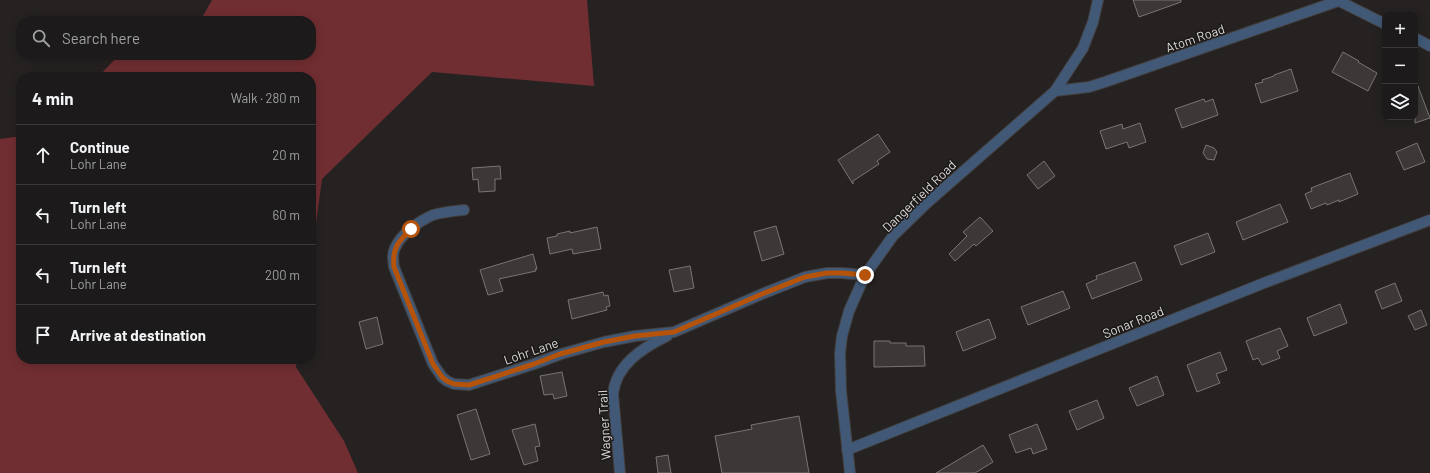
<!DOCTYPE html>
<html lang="en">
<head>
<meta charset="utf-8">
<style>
	:root { --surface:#1c1a1a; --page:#292727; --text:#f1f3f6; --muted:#a0a1a2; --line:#3a3839 }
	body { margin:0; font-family:Barlow,sans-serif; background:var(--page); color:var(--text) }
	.controls { position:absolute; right:12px; top:12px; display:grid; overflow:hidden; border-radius:8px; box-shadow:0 2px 10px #0003 }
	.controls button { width:36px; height:36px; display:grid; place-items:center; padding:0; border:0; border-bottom:1px solid var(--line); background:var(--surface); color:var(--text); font:20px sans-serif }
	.stop { position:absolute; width:12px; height:12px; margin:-9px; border:3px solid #b45309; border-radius:50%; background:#fff }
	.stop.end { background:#b45309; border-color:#fff; box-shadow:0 1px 4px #0008 }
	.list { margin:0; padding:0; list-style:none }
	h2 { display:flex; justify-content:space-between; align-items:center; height:52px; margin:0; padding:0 16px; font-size:17px }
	h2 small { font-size:13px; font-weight:400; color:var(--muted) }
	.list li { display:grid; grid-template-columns:26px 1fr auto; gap:12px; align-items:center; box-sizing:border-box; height:60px; padding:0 16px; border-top:1px solid var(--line) }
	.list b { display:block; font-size:15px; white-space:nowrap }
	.list p { margin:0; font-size:13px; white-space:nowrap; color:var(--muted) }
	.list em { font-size:13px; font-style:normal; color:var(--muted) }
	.icon { flex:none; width:22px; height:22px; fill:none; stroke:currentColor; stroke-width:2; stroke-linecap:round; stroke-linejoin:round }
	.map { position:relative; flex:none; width:1430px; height:473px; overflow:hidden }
	.search { position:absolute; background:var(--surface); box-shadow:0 2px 10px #0003; left:16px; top:16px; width:300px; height:44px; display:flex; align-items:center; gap:10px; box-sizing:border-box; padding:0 14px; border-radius:16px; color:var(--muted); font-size:15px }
	.panel { position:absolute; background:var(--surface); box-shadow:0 2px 10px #0003; left:16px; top:72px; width:300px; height:292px; border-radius:16px }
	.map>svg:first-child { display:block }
	.green { fill:#712e32 }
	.building { fill:#3d3838; stroke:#7a7575 }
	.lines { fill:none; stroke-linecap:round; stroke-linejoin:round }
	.minor-casing { stroke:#433f3f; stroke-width:12 }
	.minor { stroke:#415977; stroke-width:10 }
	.route { stroke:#b45309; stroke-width:5 }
	.labels { text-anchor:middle; stroke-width:3; stroke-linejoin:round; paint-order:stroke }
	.street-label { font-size:13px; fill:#dcd9d9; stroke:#1c1818 }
</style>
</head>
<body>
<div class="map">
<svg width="1430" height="473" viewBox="0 0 1430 473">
	<rect width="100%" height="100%" fill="#262222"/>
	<!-- green -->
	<g class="green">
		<path d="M 212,0 L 587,0 L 594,86 L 432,72 L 322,179 L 311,261 L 311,77 L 98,77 L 119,55 L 311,55 L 311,21 L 191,21 L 203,16 Z"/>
		<path d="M 21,136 L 21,359 L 297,359 L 296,367 L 344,441 L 358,473 L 0,473 L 0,139 Z"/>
	</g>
	<!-- building -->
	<g class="building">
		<path d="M 1133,0 L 1181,0 L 1181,2 L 1139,17 Z"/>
		<path d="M 1343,52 L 1359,61 L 1358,62 L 1377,73 L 1368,91 L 1332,72 Z"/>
		<path d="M 1291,69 L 1298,91 L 1261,103 L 1255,84 L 1263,82 L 1262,80 L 1274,76 L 1274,75 Z"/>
		<path d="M 1415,81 L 1416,81 L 1430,118 L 1415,123 Z"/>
		<path d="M 1204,99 L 1205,102 L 1213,99 L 1218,115 L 1182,128 L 1175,109 Z"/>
		<path d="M 1140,123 L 1146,142 L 1129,148 L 1127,142 L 1106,149 L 1100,131 L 1122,124 L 1123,129 Z"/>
		<path d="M 878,134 L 890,152 L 877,161 L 879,164 L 853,181 L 853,184 L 838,160 Z"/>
		<path d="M 1417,143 L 1425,162 L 1404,170 L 1396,152 Z"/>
		<path d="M 1206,145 L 1214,148 L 1217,152 L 1214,160 L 1207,159 L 1203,153 Z"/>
		<path d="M 1044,161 L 1055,176 L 1038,189 L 1027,175 Z"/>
		<path d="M 500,166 L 501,179 L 495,179 L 495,191 L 479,192 L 478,179 L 473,180 L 472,168 Z"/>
		<path d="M 1350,173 L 1358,194 L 1339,202 L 1339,200 L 1327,205 L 1326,203 L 1311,209 L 1305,194 L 1312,191 L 1311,188 Z"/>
		<path d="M 1280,204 L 1288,222 L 1243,240 L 1236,222 Z"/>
		<path d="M 980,217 L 993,231 L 976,246 L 974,244 L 955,261 L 949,254 L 967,236 L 963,232 Z"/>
		<path d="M 776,226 L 784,254 L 762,261 L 754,232 Z"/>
		<path d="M 597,227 L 601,249 L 573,254 L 572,249 L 550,254 L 547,238 L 557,236 L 557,234 L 570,231 L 570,233 Z"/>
		<path d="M 1208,233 L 1215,252 L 1181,265 L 1174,246 Z"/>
		<path d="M 533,254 L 537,269 L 535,269 L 536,271 L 499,279 L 503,291 L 488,295 L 480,270 Z"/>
		<path d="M 1135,262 L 1142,280 L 1092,299 L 1086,284 L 1097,279 L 1096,276 Z"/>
		<path d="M 690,266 L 694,288 L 674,292 L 669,270 Z"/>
		<path d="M 1395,283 L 1402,301 L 1382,309 L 1375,291 Z"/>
		<path d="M 1063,291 L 1070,308 L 1028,325 L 1021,307 Z"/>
		<path d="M 603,292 L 604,296 L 608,295 L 610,306 L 606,307 L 607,310 L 572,319 L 568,300 Z"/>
		<path d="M 1340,304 L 1347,323 L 1314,336 L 1307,318 Z"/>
		<path d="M 1421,310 L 1427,325 L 1415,330 L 1408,316 Z"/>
		<path d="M 377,317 L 383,344 L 366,349 L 359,322 Z"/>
		<path d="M 989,319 L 996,338 L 963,351 L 956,332 Z"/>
		<path d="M 1280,328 L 1288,346 L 1277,351 L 1280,358 L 1262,365 L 1258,358 L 1253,360 L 1246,341 Z"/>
		<path d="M 874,341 L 890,341 L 890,343 L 906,343 L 906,346 L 924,346 L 925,366 L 874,367 Z"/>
		<path d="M 1220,352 L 1227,370 L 1216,374 L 1220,383 L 1197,392 L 1187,365 Z"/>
		<path d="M 562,372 L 567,396 L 554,399 L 553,394 L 544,395 L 540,376 Z"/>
		<path d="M 1157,376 L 1164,395 L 1137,406 L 1129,388 Z"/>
		<path d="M 1097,400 L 1104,418 L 1077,430 L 1069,411 Z"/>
		<path d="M 476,409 L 490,454 L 471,460 L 457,415 Z"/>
		<path d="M 799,416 L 809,473 L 722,473 L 715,436 L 752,429 L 751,425 Z"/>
		<path d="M 535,424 L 540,446 L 535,447 L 538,461 L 524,465 L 512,430 Z"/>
		<path d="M 1037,424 L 1047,449 L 1033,454 L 1031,448 L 1016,453 L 1009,435 Z"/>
		<path d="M 983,445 L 993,462 L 975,473 L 936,473 Z"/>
		<path d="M 668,455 L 671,473 L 658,473 L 656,457 Z"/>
	</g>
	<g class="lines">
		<!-- minor casing -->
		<g class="minor-casing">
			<g id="minor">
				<path d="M 1337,0 L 1385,24"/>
				<path d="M 1415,38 L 1430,46"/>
				<path d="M 1055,91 L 1089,87 L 1105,82 L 1341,0"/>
				<path d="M 464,210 C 454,211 443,212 433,215 C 419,221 401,234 395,248 C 392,254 393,260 394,267 L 433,364 L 442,377 L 447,381 L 454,384 L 469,385 L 534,364 L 561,354 L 604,342 L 635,336 L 674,332 L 762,294 L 805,277 L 827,273 L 842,273 L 865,275"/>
				<path d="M 847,450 L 1264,283 L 1430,220"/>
				<path d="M 620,473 L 613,394 C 616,365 642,348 667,336"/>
				<path d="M 850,473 L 841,391 L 840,353 L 842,336 L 849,311 L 865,275 L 893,236 L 927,203 L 1055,91 L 1083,48 L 1093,22 L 1098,0"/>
			</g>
		</g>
		<!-- minor -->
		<use href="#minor" class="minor"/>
	</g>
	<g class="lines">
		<!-- route -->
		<path class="route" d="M 411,229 C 398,242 392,248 394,267 L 433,364 L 442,377 L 447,381 L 454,384 L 469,385 L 534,364 L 560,354 L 604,342 L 635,336 L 674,332 L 762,294 L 805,277 L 827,273 L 842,273 L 865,275"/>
	</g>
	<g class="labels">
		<!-- street labels -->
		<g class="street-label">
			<text transform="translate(1195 38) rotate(-19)" y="5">Atom Road</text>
			<text transform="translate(919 196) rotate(-44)" y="5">Dangerfield Road</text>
			<text transform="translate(1133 322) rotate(-22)" y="5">Sonar Road</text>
			<text transform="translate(531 351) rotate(-19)" y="5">Lohr Lane</text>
			<text transform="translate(604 425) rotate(-93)" y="5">Wagner Trail</text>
		</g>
	</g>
</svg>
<div class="controls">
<button>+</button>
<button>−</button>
<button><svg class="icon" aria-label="layers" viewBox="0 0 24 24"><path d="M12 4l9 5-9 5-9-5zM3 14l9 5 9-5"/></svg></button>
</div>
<div class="stop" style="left:411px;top:229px"></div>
<div class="stop end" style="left:865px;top:275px"></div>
<div class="search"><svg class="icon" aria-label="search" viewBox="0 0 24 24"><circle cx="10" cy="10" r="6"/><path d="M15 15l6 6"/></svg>Search here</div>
<section class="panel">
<h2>4 min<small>Walk · 280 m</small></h2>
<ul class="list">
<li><svg class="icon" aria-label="ahead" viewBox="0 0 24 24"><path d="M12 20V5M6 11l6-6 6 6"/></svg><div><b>Continue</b><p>Lohr Lane</p></div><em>20 m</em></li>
<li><svg class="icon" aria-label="left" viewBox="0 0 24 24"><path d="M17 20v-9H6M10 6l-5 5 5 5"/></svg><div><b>Turn left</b><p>Lohr Lane</p></div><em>60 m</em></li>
<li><svg class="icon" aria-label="left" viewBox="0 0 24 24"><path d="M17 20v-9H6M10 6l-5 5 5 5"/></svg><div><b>Turn left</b><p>Lohr Lane</p></div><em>200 m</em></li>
<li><svg class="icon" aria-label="arrive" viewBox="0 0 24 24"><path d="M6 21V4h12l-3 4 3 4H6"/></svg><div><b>Arrive at destination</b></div></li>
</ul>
</section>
</div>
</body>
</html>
